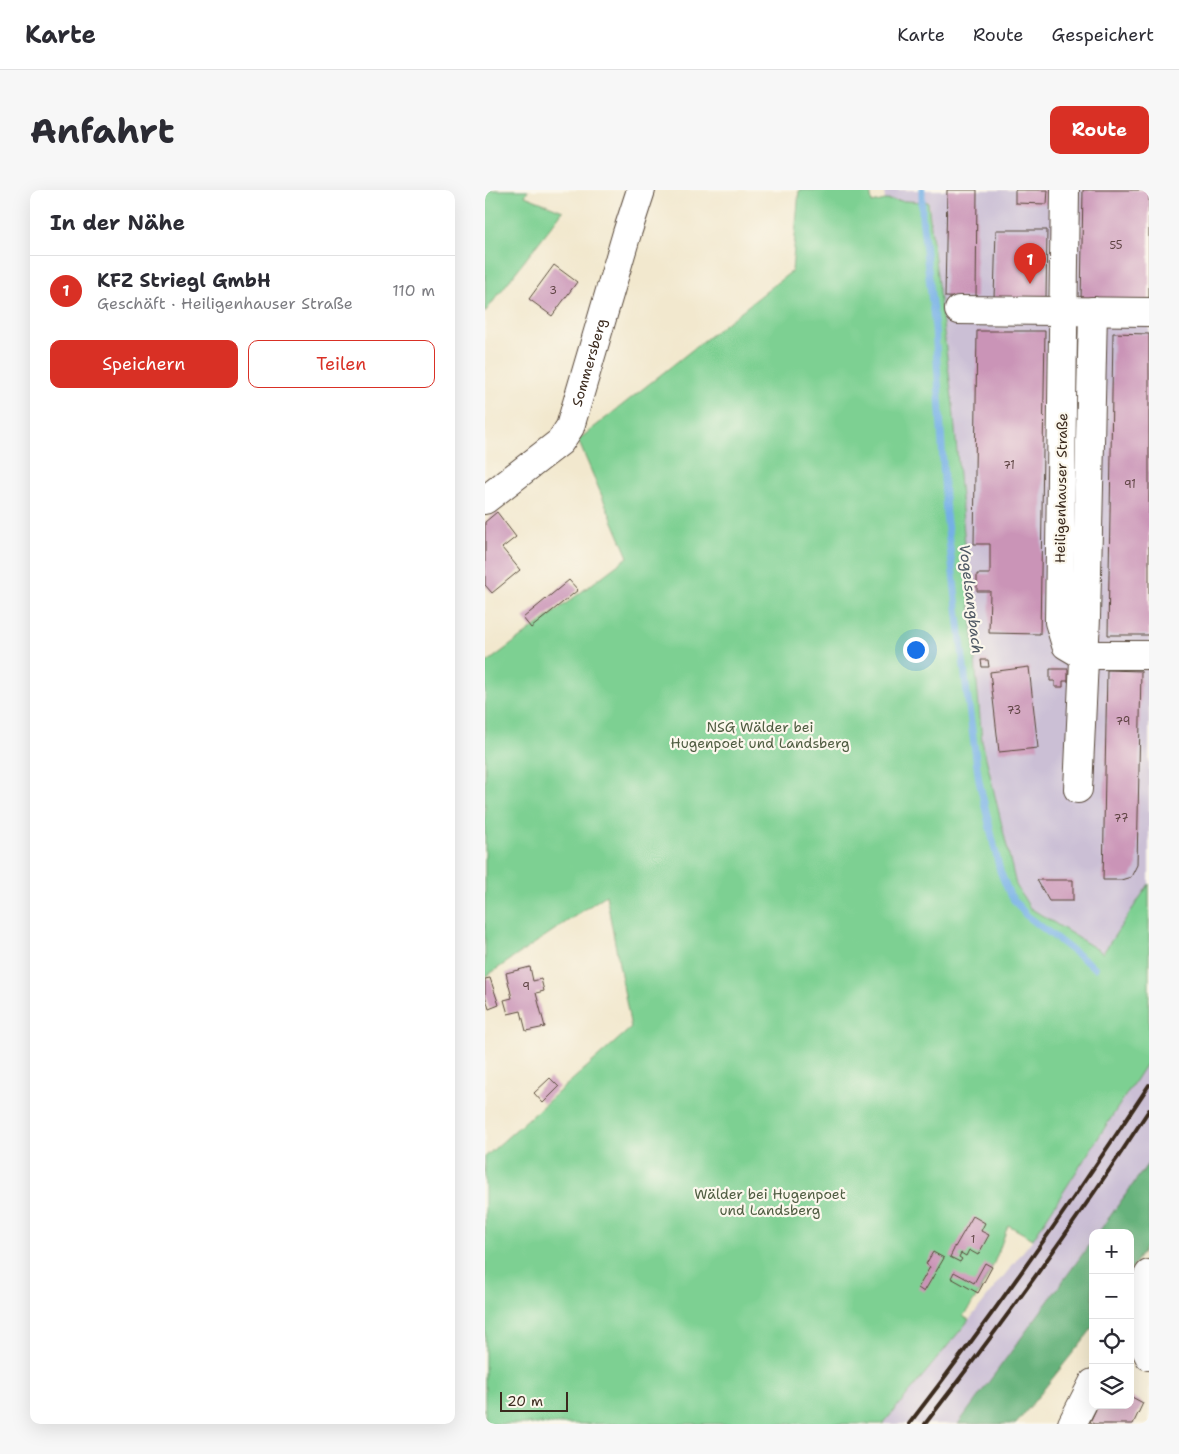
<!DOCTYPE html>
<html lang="de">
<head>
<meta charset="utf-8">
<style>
	:root { --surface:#fff; --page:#f7f7f7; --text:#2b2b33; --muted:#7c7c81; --line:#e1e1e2; --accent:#d93025 }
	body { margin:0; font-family:"Shantell Sans",sans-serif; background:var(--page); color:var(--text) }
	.controls { position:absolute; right:15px; bottom:15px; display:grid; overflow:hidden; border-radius:10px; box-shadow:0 5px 20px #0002 }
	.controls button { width:45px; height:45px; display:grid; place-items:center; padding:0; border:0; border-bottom:1px solid var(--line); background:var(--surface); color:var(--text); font:25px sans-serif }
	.scale { position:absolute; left:15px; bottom:12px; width:68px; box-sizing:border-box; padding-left:5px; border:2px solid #3b2a1e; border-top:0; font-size:14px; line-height:18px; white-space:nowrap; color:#3b2a1e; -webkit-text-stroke:4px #fbf7ec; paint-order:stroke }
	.you { position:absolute; left:430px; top:459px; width:18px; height:18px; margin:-12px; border:4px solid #fff; border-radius:50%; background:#1a73e8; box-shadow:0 0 0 8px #1a73e833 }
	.badge { display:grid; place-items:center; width:32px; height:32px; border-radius:50%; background:var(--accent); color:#fff; font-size:16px; font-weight:700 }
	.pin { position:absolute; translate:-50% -41px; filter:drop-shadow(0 1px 2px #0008) }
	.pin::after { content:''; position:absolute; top:26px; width:18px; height:15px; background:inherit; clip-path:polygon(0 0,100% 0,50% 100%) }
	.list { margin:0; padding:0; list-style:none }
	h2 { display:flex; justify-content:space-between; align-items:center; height:65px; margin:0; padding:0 20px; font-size:21px }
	h2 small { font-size:16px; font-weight:400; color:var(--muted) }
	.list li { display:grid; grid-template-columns:32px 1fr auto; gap:15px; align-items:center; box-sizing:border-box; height:70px; padding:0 20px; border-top:1px solid var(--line) }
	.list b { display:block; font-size:19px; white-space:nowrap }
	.list p { margin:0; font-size:16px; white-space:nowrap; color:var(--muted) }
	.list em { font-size:16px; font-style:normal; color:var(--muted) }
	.actions { display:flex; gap:10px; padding:15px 20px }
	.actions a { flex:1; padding:11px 0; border:1px solid var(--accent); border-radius:10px; text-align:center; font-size:18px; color:var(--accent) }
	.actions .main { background:var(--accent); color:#fff }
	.icon { flex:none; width:28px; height:28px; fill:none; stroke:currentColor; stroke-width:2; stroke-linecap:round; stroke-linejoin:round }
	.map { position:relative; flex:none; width:664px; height:1234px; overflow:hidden; border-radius:10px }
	header { display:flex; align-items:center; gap:30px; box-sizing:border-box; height:70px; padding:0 25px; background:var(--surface); border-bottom:1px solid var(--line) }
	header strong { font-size:24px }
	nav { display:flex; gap:28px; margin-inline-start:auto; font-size:18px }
	.intro { display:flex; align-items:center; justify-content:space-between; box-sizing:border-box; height:120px; padding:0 30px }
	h1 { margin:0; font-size:35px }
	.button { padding:12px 22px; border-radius:10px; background:var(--accent); color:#fff; font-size:18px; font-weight:700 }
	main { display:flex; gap:30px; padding:0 30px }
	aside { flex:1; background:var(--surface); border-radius:10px; box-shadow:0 5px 20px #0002 }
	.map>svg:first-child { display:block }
	.industrial { fill:#cbbfd5 }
	.green { fill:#7dd092; stroke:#5c7d58 }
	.forest { fill:#66b27c; stroke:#506e4d }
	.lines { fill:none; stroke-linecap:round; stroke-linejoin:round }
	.stream { stroke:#74b0e6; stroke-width:7 }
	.building { fill:#ca94b7 }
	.minor-casing { stroke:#564638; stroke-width:30 }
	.major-casing { stroke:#564638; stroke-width:30 }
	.minor { stroke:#fff; stroke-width:28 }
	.major { stroke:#fff; stroke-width:28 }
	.rail { stroke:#3b2a1e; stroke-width:4 }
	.labels { text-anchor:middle; stroke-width:4.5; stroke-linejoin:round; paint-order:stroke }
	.number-label { font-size:11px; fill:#5f4444 }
	.street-label { font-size:14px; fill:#3b2a1e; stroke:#fbf7ec }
	.park-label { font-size:14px; fill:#4f5c41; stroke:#fbf7ec }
	.water-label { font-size:15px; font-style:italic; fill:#4f5964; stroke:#fbf7ec }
</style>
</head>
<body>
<header>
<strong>Karte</strong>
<nav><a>Karte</a><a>Route</a><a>Gespeichert</a></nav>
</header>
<div class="intro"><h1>Anfahrt</h1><a class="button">Route</a></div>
<main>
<aside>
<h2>In der Nähe<small></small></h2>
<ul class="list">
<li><span class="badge">1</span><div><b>KFZ Striegl GmbH</b><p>Geschäft · Heiligenhauser Straße</p></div><em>110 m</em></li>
</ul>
<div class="actions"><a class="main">Speichern</a><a>Teilen</a></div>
</aside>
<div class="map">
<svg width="664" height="1234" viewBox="0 0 664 1234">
	<rect width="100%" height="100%" fill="#fbf7ec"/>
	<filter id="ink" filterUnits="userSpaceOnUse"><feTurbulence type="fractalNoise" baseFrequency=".02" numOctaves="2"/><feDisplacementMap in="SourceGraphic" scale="10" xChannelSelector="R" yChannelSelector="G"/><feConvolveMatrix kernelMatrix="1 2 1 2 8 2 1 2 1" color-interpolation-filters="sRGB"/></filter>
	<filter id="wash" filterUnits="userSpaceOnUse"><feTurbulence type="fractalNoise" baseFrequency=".0096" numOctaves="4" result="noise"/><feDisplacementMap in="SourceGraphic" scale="20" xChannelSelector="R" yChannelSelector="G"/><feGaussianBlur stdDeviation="1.12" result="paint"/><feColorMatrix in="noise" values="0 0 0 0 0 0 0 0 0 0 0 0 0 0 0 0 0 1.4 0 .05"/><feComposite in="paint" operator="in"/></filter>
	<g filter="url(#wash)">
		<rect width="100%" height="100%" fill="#f2e8ce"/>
		<!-- industrial -->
		<g class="industrial">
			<path d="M 399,0 L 664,0 L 664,694 L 618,763 L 545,718 L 531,695 L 497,551 L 444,13 L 400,10 Z"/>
			<path d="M 664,869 L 664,972 L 660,978 L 613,1043 L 608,1043 L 608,1050 L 473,1234 L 398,1234 L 484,1130 L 548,1049 Z"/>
		</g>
		<!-- green -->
		<g class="green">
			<path d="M 0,0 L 43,0 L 40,6 L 78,21 L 0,122 Z"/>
			<path d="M 314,0 L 385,0 L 387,13 L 400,10 L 443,12 L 468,216 L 497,551 L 531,695 L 545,718 L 618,763 L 664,694 L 664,869 L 548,1049 L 523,1035 C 512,1068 500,1099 478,1126 L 484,1130 L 398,1234 L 0,1234 L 0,967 L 146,838 L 121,705 L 0,787 L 0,474 L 143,367 L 93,250 L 307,81 Z"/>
		</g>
		<!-- forest -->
		<g class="forest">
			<path d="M 664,972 L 664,1053 L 645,1081 L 645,1043 L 613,1043 Z"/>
			<path d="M 608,1050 L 608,1137 L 603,1144 L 531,1234 L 473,1234 Z"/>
		</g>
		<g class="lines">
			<!-- stream -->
			<path class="stream" d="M 437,0 L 437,28 L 450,138 L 461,324 L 482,503 L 494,591 L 515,681 L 525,705 L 541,725 L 610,778"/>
		</g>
		<g id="blocks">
			<!-- building -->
			<g class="building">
				<path d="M 462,0 L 492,0 L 491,108 L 460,107 Z"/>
				<path d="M 530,0 L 563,0 L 562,14 L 530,13 Z"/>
				<path d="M 598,0 L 664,0 L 664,111 L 596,110 Z"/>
				<path d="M 511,40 L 562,40 L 561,109 L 509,108 Z"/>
				<path d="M 69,75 L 92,92 L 67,126 L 44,109 Z"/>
				<path d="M 492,141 L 560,141 L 555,444 L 504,443 L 505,401 L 492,401 L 492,384 L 505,384 L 505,354 L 489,354 Z"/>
				<path d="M 628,143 L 664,144 L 664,445 L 623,445 Z"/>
				<path d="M 12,322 L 31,347 L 17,358 L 35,380 L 7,403 L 0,395 L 0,332 Z"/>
				<path d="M 84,390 L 93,400 L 46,438 L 38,428 Z"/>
				<path d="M 496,470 L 503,470 L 504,477 L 497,477 Z"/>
				<path d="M 544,477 L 553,558 L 514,562 L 505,482 Z"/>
				<path d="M 565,479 L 583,479 L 583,491 L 578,491 L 578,497 L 570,497 L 570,491 L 565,491 Z"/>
				<path d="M 622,480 L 656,481 L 652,675 L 646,687 L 636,690 L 618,690 Z"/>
				<path d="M 552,690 L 588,690 L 588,711 L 564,711 Z"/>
				<path d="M 45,777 L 48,791 L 56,789 L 59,801 L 51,803 L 60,837 L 41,841 L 36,821 L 23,824 L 19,810 L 27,808 L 21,783 Z"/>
				<path d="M 5,788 L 14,815 L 4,819 L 0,805 L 0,789 Z"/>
				<path d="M 65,888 L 74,897 L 58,913 L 49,903 Z"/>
				<path d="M 488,1026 L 500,1033 L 496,1041 L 504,1045 L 493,1065 L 484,1060 L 481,1066 L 476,1063 L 474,1067 L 477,1069 L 475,1072 L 465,1067 L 469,1059 L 469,1056 L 470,1057 Z"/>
				<path d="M 448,1062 L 459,1068 L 439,1102 L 433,1098 L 445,1077 L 441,1074 Z"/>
				<path d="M 500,1073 L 507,1077 L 493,1103 L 466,1088 L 469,1082 L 489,1093 Z"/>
				<path d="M 645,1206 L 658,1213 L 648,1234 L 609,1234 L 605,1232 L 613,1215 L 645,1215 Z"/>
			</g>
		</g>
	</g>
	<g filter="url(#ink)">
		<use href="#blocks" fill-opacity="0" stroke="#564638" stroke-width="1"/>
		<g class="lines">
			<!-- minor casing -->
			<g class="minor-casing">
				<g id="minor">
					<path d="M 580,0 L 574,432 L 581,455 L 598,465 L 664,465"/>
					<path d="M 474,120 L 664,122"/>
					<path id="s1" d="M 0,310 L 75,252 L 85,237 L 142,43 L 156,0"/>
					<path d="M 593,599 L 601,427 L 608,121"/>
					<path d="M 587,1234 L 608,1193"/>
				</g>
			</g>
			<!-- major casing -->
			<g class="major-casing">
				<path id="major" d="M 664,1084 C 648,1112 648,1137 664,1166"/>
			</g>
			<!-- minor -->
			<use href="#minor" class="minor"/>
			<!-- major -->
			<use href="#major" class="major"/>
			<!-- rail -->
			<g class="rail">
				<path d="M 424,1234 C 509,1124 588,1011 664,895"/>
				<path d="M 440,1234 C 519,1132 594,1028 664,920"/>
			</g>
		</g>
	</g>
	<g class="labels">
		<!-- number labels -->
		<g class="number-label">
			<text x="631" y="59">55</text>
			<text x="68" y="104">3</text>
			<text x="524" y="279">71</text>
			<text x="645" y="298">91</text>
			<text x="529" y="524">73</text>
			<text x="638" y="535">79</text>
			<text x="636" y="632">77</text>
			<text x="41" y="800">9</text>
			<text x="488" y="1053">1</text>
		</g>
		<!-- street labels -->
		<g class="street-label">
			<text dy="5" stroke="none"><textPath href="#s1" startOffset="180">Sommersberg</textPath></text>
			<text transform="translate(576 298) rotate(-89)" y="5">Heiligenhauser Straße</text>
		</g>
		<!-- park labels -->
		<g class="park-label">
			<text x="275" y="542">NSG Wälder bei<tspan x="275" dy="16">Hugenpoet und Landsberg</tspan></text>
			<text x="285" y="1009">Wälder bei Hugenpoet<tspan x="285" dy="16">und Landsberg</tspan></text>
		</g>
		<!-- water labels -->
		<g class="water-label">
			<text transform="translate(486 409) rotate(83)" y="5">Vogelsangbach</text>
		</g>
	</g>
</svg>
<div class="controls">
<button>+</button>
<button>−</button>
<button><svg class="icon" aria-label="locate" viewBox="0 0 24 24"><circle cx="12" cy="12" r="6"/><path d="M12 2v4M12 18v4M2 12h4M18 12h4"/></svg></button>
<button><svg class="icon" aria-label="layers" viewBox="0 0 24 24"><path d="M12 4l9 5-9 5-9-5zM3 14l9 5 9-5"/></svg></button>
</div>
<div class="scale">20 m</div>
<div class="you"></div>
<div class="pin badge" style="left:545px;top:94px">1</div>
</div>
</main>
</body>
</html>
